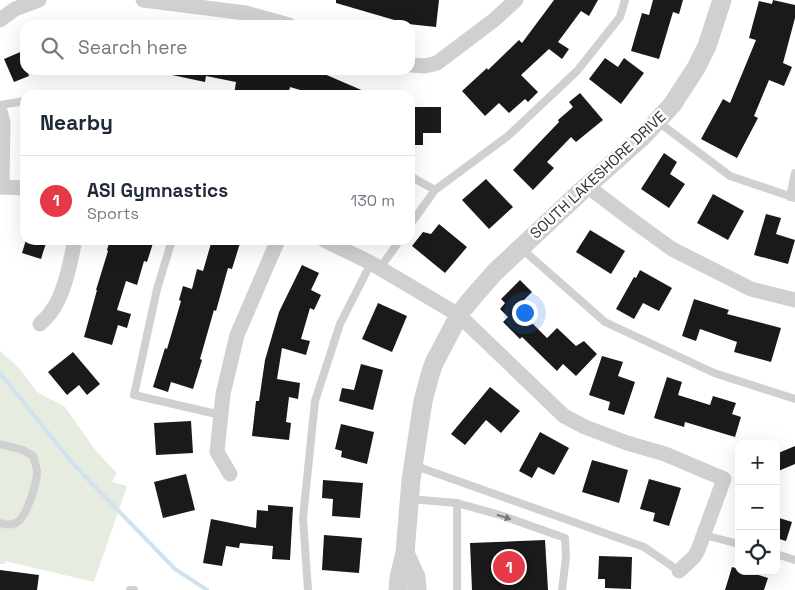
<!DOCTYPE html>
<html lang="en">
<head>
<meta charset="utf-8">
<style>
	:root { --surface:#fff; --page:#f2f2f3; --text:#1f2937; --muted:#747a83; --line:#e0e1e3; --accent:#e63946 }
	body { margin:0; font-family:"Space Grotesk",sans-serif; background:var(--page); color:var(--text) }
	.controls { position:absolute; right:15px; bottom:15px; display:grid; overflow:hidden; border-radius:10px; box-shadow:0 5px 20px #0002 }
	.controls button { width:45px; height:45px; display:grid; place-items:center; padding:0; border:0; border-bottom:1px solid var(--line); background:var(--surface); color:var(--text); font:25px sans-serif }
	.you { position:absolute; left:524px; top:312px; width:18px; height:18px; margin:-12px; border:4px solid #fff; border-radius:50%; background:#1a73e8; box-shadow:0 0 0 8px #1a73e833 }
	.badge { display:grid; place-items:center; width:32px; height:32px; border-radius:50%; background:var(--accent); color:#fff; font-size:16px; font-weight:700 }
	.pin { position:absolute; translate:-50% -50%; border:2px solid #fff; box-shadow:0 1px 5px #0006 }
	.list { margin:0; padding:0; list-style:none }
	h2 { display:flex; justify-content:space-between; align-items:center; height:65px; margin:0; padding:0 20px; font-size:21px }
	h2 small { font-size:16px; font-weight:400; color:var(--muted) }
	.list li { display:grid; grid-template-columns:32px 1fr auto; gap:15px; align-items:center; box-sizing:border-box; height:90px; padding:0 20px; border-top:1px solid var(--line) }
	.list b { display:block; font-size:19px; white-space:nowrap }
	.list p { margin:0; font-size:16px; white-space:nowrap; color:var(--muted) }
	.list em { font-size:16px; font-style:normal; color:var(--muted) }
	.icon { flex:none; width:28px; height:28px; fill:none; stroke:currentColor; stroke-width:2; stroke-linecap:round; stroke-linejoin:round }
	.map { position:relative; flex:none; width:795px; height:590px; overflow:hidden }
	.search { position:absolute; background:var(--surface); box-shadow:0 5px 20px #0002; left:20px; top:20px; width:395px; height:55px; display:flex; align-items:center; gap:12px; box-sizing:border-box; padding:0 18px; border-radius:15px; color:var(--muted); font-size:19px }
	.panel { position:absolute; background:var(--surface); box-shadow:0 5px 20px #0002; left:20px; top:90px; width:395px; height:155px; border-radius:15px }
	.map>svg:first-child { display:block }
	.green { fill:#e6ecdf }
	.lines { fill:none; stroke-linecap:round; stroke-linejoin:round }
	.stream { stroke:#cfe2ee; stroke-width:4 }
	.building { fill:#1a1a1a }
	.service { stroke:#d0d0d0; stroke-width:8 }
	.minor { stroke:#d0d0d0; stroke-width:15 }
	.tertiary { stroke:#d0d0d0; stroke-width:19 }
	.oneway { fill:#7a7a7a }
	.labels { text-anchor:middle; stroke-width:5; stroke-linejoin:round; paint-order:stroke }
	.street-label { font-size:15px; fill:#333; stroke:#fff }
</style>
</head>
<body>
<div class="map">
<svg width="795" height="590" viewBox="0 0 795 590">
	<rect width="100%" height="100%" fill="#fff"/>
	<!-- green -->
	<path class="green" d="M 0,351 L 20,369 L 37,392 L 65,407 L 96,451 L 117,473 L 112,482 L 127,486 L 94,582 L 5,561 L 5,564 L 0,564 Z"/>
	<g class="lines">
		<!-- stream -->
		<path class="stream" d="M 0,373 L 75,466 L 175,569 L 207,590"/>
	</g>
	<!-- building -->
	<g class="building">
		<path d="M 336,0 L 439,0 L 436,27 L 408,24 L 336,3 Z"/>
		<path d="M 554,0 L 598,0 L 589,16 L 581,11 L 558,42 L 569,49 L 562,59 L 549,49 L 521,75 L 538,92 L 528,102 L 525,99 L 509,113 L 499,103 L 485,116 L 462,91 L 487,68 L 488,70 L 519,40 L 522,43 Z"/>
		<path d="M 653,0 L 683,0 L 679,14 L 673,12 L 659,59 L 631,51 L 642,13 L 649,15 Z"/>
		<path d="M 773,0 L 795,5 L 795,18 L 783,63 L 792,67 L 784,86 L 769,80 L 754,116 L 758,118 L 737,158 L 701,139 L 723,99 L 730,103 L 756,40 L 749,38 L 759,1 L 772,4 Z"/>
		<path d="M 25,50 L 25,70 L 27,70 L 29,76 L 14,82 L 4,59 Z"/>
		<path d="M 605,58 L 618,67 L 624,58 L 644,73 L 621,104 L 589,79 Z"/>
		<path d="M 172,70 L 315,70 L 373,95 L 317,95 L 290,87 L 288,95 L 234,95 L 236,82 L 206,76 L 205,82 L 172,75 Z"/>
		<path d="M 580,93 L 603,120 L 576,142 L 571,137 L 547,162 L 554,168 L 533,190 L 513,170 L 559,122 L 558,120 L 573,107 L 569,102 Z"/>
		<path d="M 410,107 L 441,107 L 441,133 L 423,133 L 423,145 L 410,145 Z"/>
		<path d="M 664,153 L 677,162 L 670,174 L 685,184 L 669,208 L 641,189 Z"/>
		<path d="M 486,179 L 513,207 L 489,229 L 462,200 Z"/>
		<path d="M 713,194 L 744,211 L 728,240 L 697,223 Z"/>
		<path d="M 766,214 L 781,218 L 776,234 L 795,240 L 788,264 L 754,255 Z"/>
		<path d="M 439,224 L 467,247 L 445,273 L 412,246 L 423,232 L 431,234 Z"/>
		<path d="M 590,230 L 625,251 L 611,274 L 576,252 Z"/>
		<path d="M 26,240 L 47,240 L 41,259 L 22,253 Z"/>
		<path d="M 110,240 L 154,240 L 147,262 L 144,261 L 137,285 L 126,281 L 117,310 L 131,314 L 127,328 L 118,325 L 112,345 L 84,337 L 97,290 L 96,290 L 108,251 L 107,250 Z"/>
		<path d="M 212,240 L 241,240 L 232,269 L 228,268 L 216,311 L 214,310 L 200,359 L 202,360 L 193,389 L 171,382 L 168,392 L 153,387 L 165,348 L 167,349 L 181,301 L 179,300 L 183,286 L 192,289 L 197,269 L 203,271 Z"/>
		<path d="M 302,265 L 319,273 L 311,290 L 321,295 L 314,310 L 310,308 L 301,339 L 310,341 L 306,355 L 282,348 L 277,379 L 300,383 L 298,399 L 289,397 L 286,422 L 291,423 L 289,440 L 252,436 L 256,401 L 259,401 L 265,360 L 279,312 Z"/>
		<path d="M 640,270 L 672,288 L 659,311 L 643,303 L 634,319 L 616,309 L 634,277 L 636,278 Z"/>
		<path d="M 520,280 L 532,292 L 524,300 L 534,310 L 527,318 L 547,338 L 557,328 L 576,346 L 584,341 L 597,354 L 576,376 L 563,364 L 557,371 L 522,337 L 520,339 L 503,322 L 508,317 L 500,309 L 505,303 L 501,299 Z"/>
		<path d="M 694,299 L 729,310 L 727,314 L 781,328 L 771,362 L 734,352 L 737,342 L 700,329 L 696,341 L 682,336 Z"/>
		<path d="M 378,303 L 407,316 L 392,352 L 362,339 Z"/>
		<path d="M 73,352 L 100,384 L 87,395 L 79,385 L 67,395 L 48,372 Z"/>
		<path d="M 602,356 L 623,362 L 618,376 L 635,382 L 624,415 L 608,410 L 610,402 L 589,395 Z"/>
		<path d="M 361,364 L 383,370 L 373,410 L 339,401 L 342,388 L 354,390 Z"/>
		<path d="M 667,377 L 682,382 L 678,395 L 710,405 L 713,396 L 736,403 L 732,414 L 741,417 L 735,437 L 685,422 L 684,427 L 654,418 Z"/>
		<path d="M 490,387 L 520,411 L 501,433 L 486,420 L 465,445 L 451,434 Z"/>
		<path d="M 191,421 L 193,453 L 156,455 L 154,423 Z"/>
		<path d="M 341,424 L 374,432 L 367,464 L 341,457 L 342,451 L 335,449 Z"/>
		<path d="M 540,432 L 569,448 L 554,475 L 538,467 L 532,478 L 519,471 Z"/>
		<path d="M 795,446 L 795,464 L 776,472 L 776,454 Z"/>
		<path d="M 592,460 L 628,470 L 619,503 L 582,492 Z"/>
		<path d="M 186,474 L 195,510 L 163,518 L 154,482 Z"/>
		<path d="M 649,479 L 681,488 L 669,526 L 653,521 L 655,513 L 640,509 Z"/>
		<path d="M 323,480 L 363,483 L 360,518 L 332,516 L 333,499 L 322,498 Z"/>
		<path d="M 268,505 L 293,507 L 290,560 L 272,559 L 273,546 L 240,543 L 239,548 L 226,546 L 222,566 L 203,563 L 211,519 L 256,528 L 257,510 L 268,511 Z"/>
		<path d="M 776,517 L 792,522 L 786,541 L 776,538 Z"/>
		<path d="M 324,535 L 362,538 L 359,573 L 322,570 Z"/>
		<path d="M 545,540 L 548,590 L 472,590 L 470,543 Z"/>
		<path d="M 599,556 L 632,557 L 631,589 L 605,588 L 605,579 L 598,579 Z"/>
		<path d="M 732,567 L 739,569 L 739,571 L 746,571 L 768,578 L 764,590 L 725,590 Z"/>
		<path d="M 0,570 L 39,575 L 37,590 L 0,590 Z"/>
	</g>
	<g class="lines">
		<!-- service -->
		<g class="service">
			<path d="M 132,95 L 146,95"/>
			<path d="M 0,105 L 25,101"/>
			<path d="M 657,121 L 730,176 L 795,198"/>
			<path d="M 410,176 L 435,190 L 410,225"/>
			<path d="M 435,190 L 508,136 L 577,71 L 620,17 L 625,0"/>
			<path d="M 790,197 L 795,173"/>
			<path d="M 172,240 L 157,289 L 134,395 L 221,415"/>
			<path d="M 522,249 L 605,322 L 714,373 L 795,399"/>
			<path d="M 380,268 L 400,240"/>
			<path d="M 0,444 L 23,450 L 33,456 C 34,461 37,467 37,472 C 37,483 26,519 16,523 C 11,525 5,525 0,523"/>
			<path d="M 413,465 L 644,547 L 679,571"/>
			<path d="M 409,499 L 457,503 L 500,515 L 565,538 L 566,557 L 562,590"/>
			<path d="M 457,503 L 457,590"/>
			<path d="M 704,535 L 739,544"/>
			<path d="M 776,554 L 795,560"/>
			<path d="M 130,590 L 134,590"/>
			<path d="M 308,590 L 303,518 L 315,401 L 340,324 L 371,263"/>
		</g>
		<!-- minor -->
		<g class="minor">
			<path d="M 143,0 L 246,13 L 289,25"/>
			<path d="M 0,20 L 15,9 L 39,0"/>
			<path d="M 410,65 L 425,66 L 437,63 L 494,20 L 516,0"/>
			<path d="M 0,111 L 3,122 L 2,187"/>
			<path d="M 587,186 L 632,220 L 672,249 L 751,289 L 795,300"/>
			<path d="M 0,187 L 25,188"/>
			<path d="M 324,240 L 371,263 L 452,311"/>
			<path d="M 466,322 L 564,416 L 585,427 L 627,443 L 665,454 L 724,479 L 698,550 L 694,557 L 679,571"/>
			<path d="M 40,324 C 43,320 48,317 51,312 C 65,293 70,263 75,240"/>
			<path d="M 230,474 L 217,452 L 223,394 L 237,335 L 278,240"/>
		</g>
		<!-- tertiary -->
		<g class="tertiary">
			<path d="M 464,308 L 473,297 L 495,272 L 587,186 L 641,138 L 672,105 L 696,68 L 707,46 L 722,0"/>
			<path d="M 405,553 L 416,577 L 417,590"/>
			<path d="M 398,590 L 399,577 L 405,553 L 411,480 L 423,401 L 430,375 L 434,363 L 455,323"/>
		</g>
	</g>
	<!-- one-way arrows -->
	<defs><path id="oneway-solid" d="M-6-.8H1V-3.2L6.5 0L1 3.2V.8H-6Z" transform="scale(1.25)"/></defs>
	<use class="oneway" href="#oneway-solid" transform="translate(504 517) rotate(18)"/>
	<g class="labels">
		<!-- street labels -->
		<g class="street-label">
			<text transform="translate(598 175) rotate(-43)" y="5">SOUTH LAKESHORE DRIVE</text>
		</g>
	</g>
</svg>
<div class="controls">
<button>+</button>
<button>−</button>
<button><svg class="icon" aria-label="locate" viewBox="0 0 24 24"><circle cx="12" cy="12" r="6"/><path d="M12 2v4M12 18v4M2 12h4M18 12h4"/></svg></button>
</div>
<div class="you"></div>
<div class="pin badge" style="left:509px;top:567px">1</div>
<div class="search"><svg class="icon" aria-label="search" viewBox="0 0 24 24"><circle cx="10" cy="10" r="6"/><path d="M15 15l6 6"/></svg>Search here</div>
<section class="panel">
<h2>Nearby<small></small></h2>
<ul class="list">
<li><span class="badge">1</span><div><b>ASI Gymnastics</b><p>Sports</p></div><em>130 m</em></li>
</ul>
</section>
</div>
</body>
</html>
